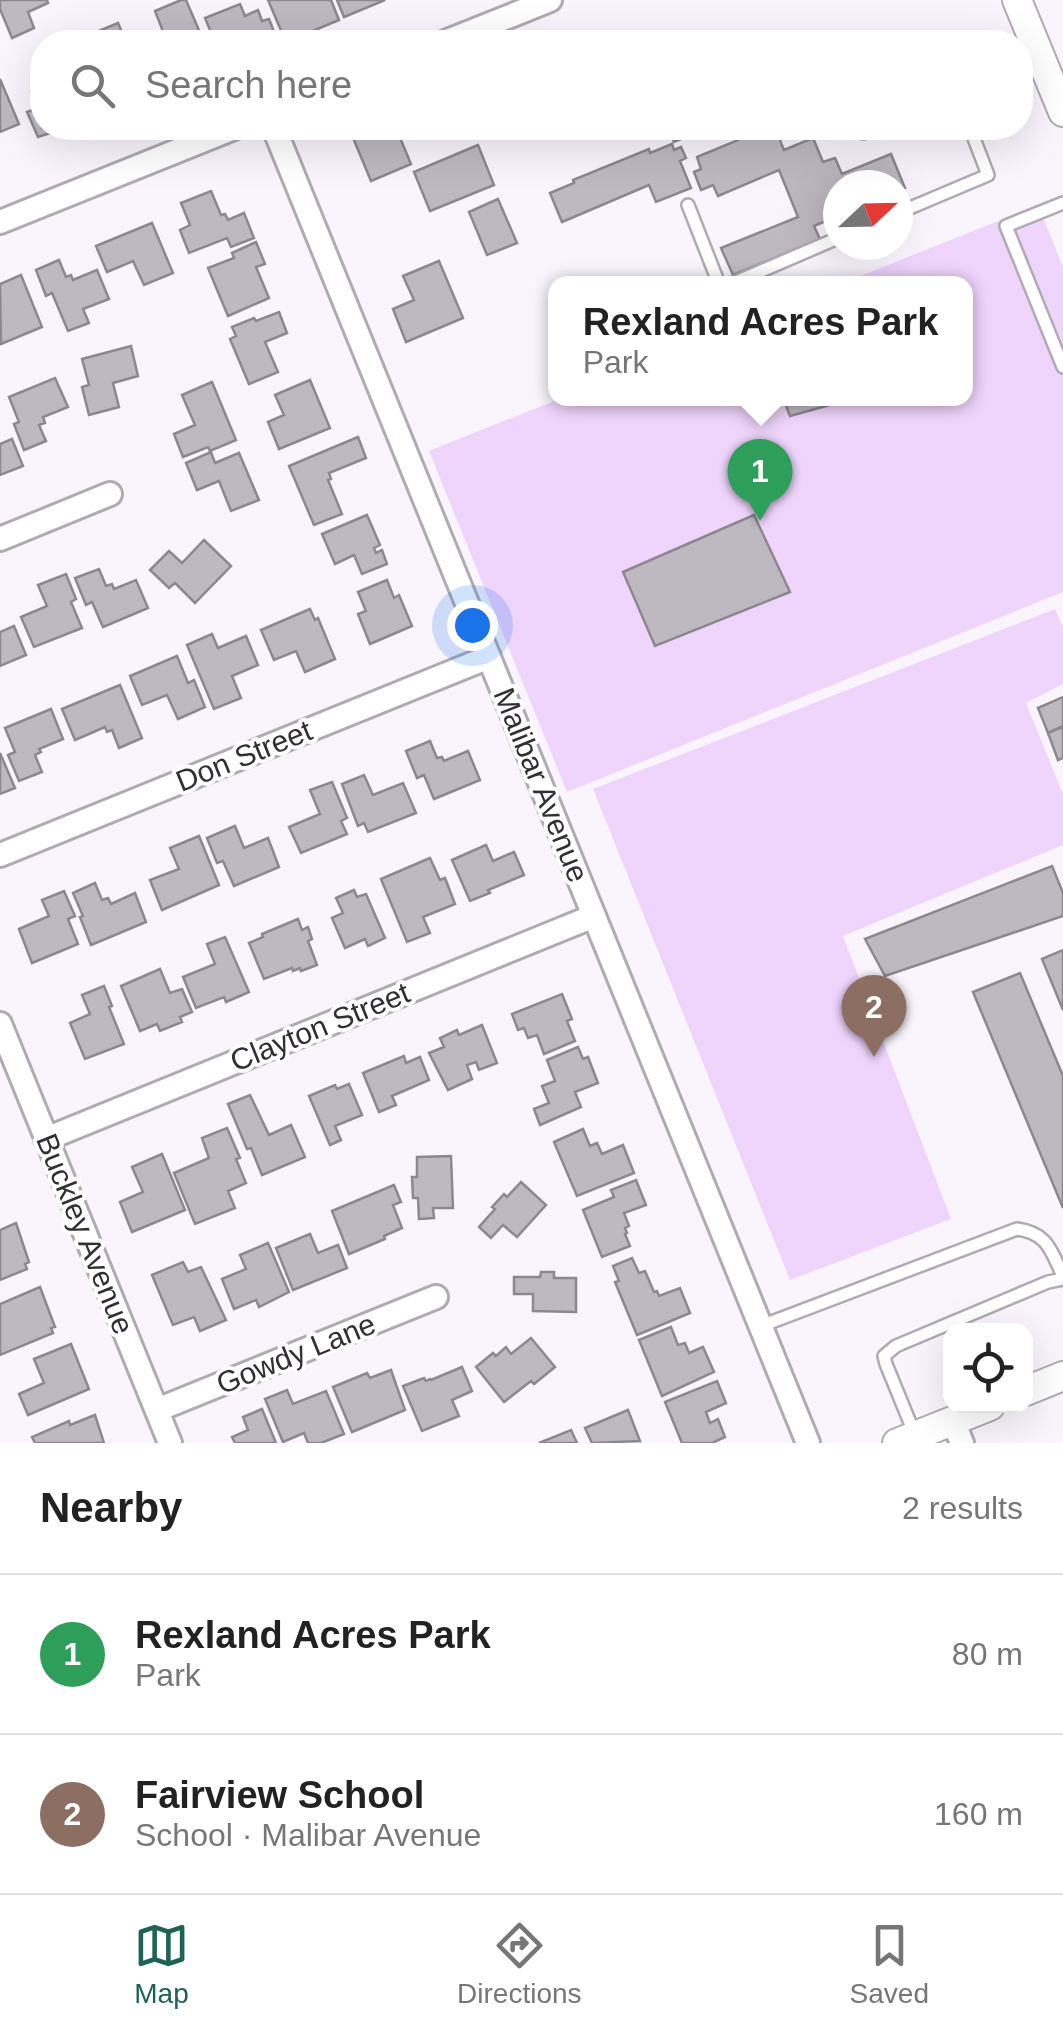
<!DOCTYPE html>
<html lang="en">
<head>
<meta charset="utf-8">
<style>
	:root { --surface:#fff; --page:#f2f2f2; --text:#222; --muted:#767676; --line:#e0e0e0; --accent:#1d6355 }
	body { margin:0; font-family:Arial,sans-serif; background:var(--page); color:var(--text) }
	.controls { position:absolute; right:30px; bottom:30px; display:grid; overflow:hidden; border-radius:20px; box-shadow:0 10px 40px #0002 }
	.controls button { width:90px; height:90px; display:grid; place-items:center; padding:0; border:0; border-bottom:2px solid var(--line); background:var(--surface); color:var(--text); font:50px sans-serif }
	.compass { position:absolute; left:823px; top:170px; width:90px; height:90px; border-radius:50%; background:var(--surface); box-shadow:0 10px 40px #0002; rotate:68deg }
	.you { position:absolute; left:472px; top:625px; width:35px; height:35px; margin:-25px; border:8px solid #fff; border-radius:50%; background:#1a73e8; box-shadow:0 0 0 15px #1a73e833 }
	.badge { display:grid; place-items:center; width:65px; height:65px; border-radius:50%; background:var(--accent); color:#fff; font-size:32px; font-weight:700 }
	.pin { position:absolute; translate:-50% -82px; filter:drop-shadow(0 2px 5px #0008) }
	.pin::after { content:''; position:absolute; top:52px; width:35px; height:30px; background:inherit; clip-path:polygon(0 0,100% 0,50% 100%) }
	.popup { position:absolute; left:548px; top:276px; width:425px; height:130px; box-sizing:border-box; display:grid; place-content:center; border-radius:20px; background:var(--surface); filter:drop-shadow(0 2px 8px #0005); font-size:32px; white-space:nowrap; color:var(--muted) }
	.popup b { font-size:38px; color:var(--text) }
	.popup::after { content:''; position:absolute; left:50%; top:100%; margin-left:-20px; border:20px solid transparent; border-top-color:var(--surface) }
	.list { margin:0; padding:0; list-style:none }
	h2 { display:flex; justify-content:space-between; align-items:center; height:130px; margin:0; padding:0 40px; font-size:42px }
	h2 small { font-size:32px; font-weight:400; color:var(--muted) }
	.list li { display:grid; grid-template-columns:65px 1fr auto; gap:30px; align-items:center; box-sizing:border-box; height:160px; padding:0 40px; border-top:2px solid var(--line) }
	.list b { display:block; font-size:38px; white-space:nowrap }
	.list p { margin:0; font-size:32px; white-space:nowrap; color:var(--muted) }
	.list em { font-size:32px; font-style:normal; color:var(--muted) }
	.icon { flex:none; width:55px; height:55px; fill:none; stroke:currentColor; stroke-width:2; stroke-linecap:round; stroke-linejoin:round }
	.map { position:relative; flex:none; width:1063px; height:1443px; overflow:hidden }
	.search { position:absolute; background:var(--surface); box-shadow:0 10px 40px #0002; left:30px; right:30px; top:30px; height:110px; display:flex; align-items:center; gap:25px; box-sizing:border-box; padding:0 35px; border-radius:40px; color:var(--muted); font-size:38px }
	.sheet { height:450px; background:var(--surface) }
	nav { display:flex; justify-content:space-around; align-items:center; box-sizing:border-box; height:140px; border-top:2px solid var(--line); background:var(--surface); font-size:28px; color:var(--muted) }
	nav a { display:grid; justify-items:center; gap:5px }
	nav .on { color:var(--accent) }
	.map>svg:first-child { display:block }
	.green { fill:#efd4fc }
	.building { fill:#beb9c1; stroke:#8d8890; stroke-width:2.5 }
	.lines { fill:none; stroke-linecap:round; stroke-linejoin:round }
	.service-casing { stroke:#b0abb3; stroke-width:16 }
	.minor-casing { stroke:#b0abb3; stroke-width:28 }
	.tertiary-casing { stroke:#b0abb3; stroke-width:32 }
	.service { stroke:#fff; stroke-width:11 }
	.minor { stroke:#fff; stroke-width:22 }
	.tertiary { stroke:#fff; stroke-width:28 }
	.labels { text-anchor:middle; stroke-width:8; stroke-linejoin:round; paint-order:stroke }
	.street-label { font-size:30px; fill:#312f32; stroke:#fff }
</style>
</head>
<body>
<div class="map">
<svg width="1063" height="1443" viewBox="0 0 1063 1443">
	<rect width="100%" height="100%" fill="#faf5fd"/>
	<!-- green -->
	<g class="green">
		<path d="M 1038,205 L 1063,267 L 1063,592 L 567,792 L 429,451 L 559,399 L 965,398 L 965,284 L 843,283 Z"/>
		<path d="M 1055,609 L 1063,627 L 1063,684 L 1026,703 L 1063,794 L 1063,845 L 843,936 L 951,1219 L 790,1280 L 593,789 Z"/>
	</g>
	<!-- building -->
	<g class="building">
		<path d="M 0,0 L 47,0 L 48,3 L 28,12 L 34,28 L 12,38 L 0,9 Z"/>
		<path d="M 181,0 L 186,0 L 204,42 L 158,42 L 166,39 L 155,11 Z"/>
		<path d="M 268,0 L 331,0 L 339,20 L 286,42 Z"/>
		<path d="M 337,0 L 385,0 L 344,17 Z"/>
		<path d="M 240,4 L 245,16 L 258,10 L 262,21 L 269,19 L 278,42 L 215,42 L 205,18 Z"/>
		<path d="M 118,23 L 126,42 L 89,42 L 87,36 Z"/>
		<path d="M 0,79 L 19,124 L 0,132 Z"/>
		<path d="M 42,86 L 42,128 L 66,128 L 38,137 L 27,112 L 38,108 L 31,91 Z"/>
		<path d="M 349,128 L 396,128 L 411,164 L 371,181 Z"/>
		<path d="M 668,128 L 705,128 L 706,129 L 674,142 Z"/>
		<path d="M 767,128 L 775,128 L 784,150 L 813,138 L 823,162 L 835,158 L 842,174 L 891,154 L 905,188 L 898,191 L 898,185 L 838,185 L 838,216 L 814,226 L 820,239 L 733,275 L 721,248 L 798,217 L 779,170 L 718,196 L 713,185 L 701,190 L 694,172 L 701,169 L 697,157 Z"/>
		<path d="M 672,144 L 674,150 L 681,147 L 686,158 L 680,161 L 691,188 L 656,202 L 649,185 L 562,222 L 550,193 L 574,183 L 573,180 L 649,149 L 650,153 Z"/>
		<path d="M 478,145 L 494,185 L 430,211 L 414,172 Z"/>
		<path d="M 211,191 L 221,215 L 225,214 L 228,220 L 244,213 L 254,238 L 231,247 L 227,238 L 189,253 L 180,230 L 190,225 L 181,203 Z"/>
		<path d="M 498,199 L 517,243 L 487,255 L 469,212 Z"/>
		<path d="M 152,223 L 173,273 L 144,285 L 133,261 L 107,272 L 96,246 Z"/>
		<path d="M 256,242 L 265,264 L 256,267 L 269,298 L 228,316 L 208,268 L 234,258 L 232,253 Z"/>
		<path d="M 59,260 L 66,277 L 71,275 L 73,280 L 97,270 L 109,299 L 83,309 L 89,323 L 68,331 L 52,293 L 46,296 L 36,270 Z"/>
		<path d="M 439,261 L 463,318 L 406,342 L 393,309 L 414,300 L 403,276 Z"/>
		<path d="M 21,275 L 42,327 L 1,344 L 0,284 Z"/>
		<path d="M 279,312 L 287,333 L 265,342 L 278,372 L 249,384 L 230,339 L 236,336 L 232,327 L 254,318 L 256,321 Z"/>
		<path d="M 131,346 L 138,376 L 113,383 L 119,407 L 89,415 L 82,387 L 89,385 L 82,359 Z"/>
		<path d="M 55,378 L 68,407 L 43,417 L 45,423 L 39,425 L 46,441 L 24,450 L 14,424 L 19,422 L 9,397 Z"/>
		<path d="M 310,380 L 330,428 L 279,449 L 268,422 L 284,415 L 275,395 Z"/>
		<path d="M 212,382 L 236,440 L 210,451 L 208,447 L 183,457 L 174,434 L 195,425 L 182,395 Z"/>
		<path d="M 783,398 L 855,398 L 790,416 Z"/>
		<path d="M 358,437 L 366,458 L 329,473 L 331,479 L 328,480 L 342,514 L 314,525 L 289,466 Z"/>
		<path d="M 12,439 L 23,466 L 0,475 L 0,444 Z"/>
		<path d="M 211,452 L 215,463 L 239,453 L 259,500 L 231,511 L 219,481 L 197,490 L 186,463 Z"/>
		<path d="M 367,515 L 380,545 L 374,548 L 376,553 L 382,550 L 387,564 L 362,574 L 354,555 L 335,564 L 322,534 Z"/>
		<path d="M 754,515 L 790,592 L 655,646 L 623,572 Z"/>
		<path d="M 204,540 L 231,566 L 195,603 L 175,583 L 169,588 L 150,570 L 169,551 L 182,563 Z"/>
		<path d="M 99,569 L 106,586 L 112,584 L 114,589 L 136,580 L 148,608 L 103,627 L 92,602 L 86,605 L 75,578 Z"/>
		<path d="M 66,574 L 76,599 L 71,602 L 82,628 L 34,647 L 21,617 L 47,606 L 38,585 Z"/>
		<path d="M 387,580 L 394,598 L 399,595 L 412,626 L 370,644 L 358,614 L 366,611 L 358,592 Z"/>
		<path d="M 310,609 L 315,620 L 318,618 L 335,659 L 305,672 L 296,651 L 274,660 L 261,630 Z"/>
		<path d="M 14,626 L 26,655 L 0,666 L 0,632 Z"/>
		<path d="M 212,634 L 218,648 L 246,636 L 258,665 L 232,676 L 241,698 L 214,709 L 187,645 Z"/>
		<path d="M 177,656 L 188,683 L 194,680 L 205,707 L 178,719 L 167,695 L 142,705 L 130,676 Z"/>
		<path d="M 120,685 L 142,738 L 119,748 L 112,730 L 107,732 L 105,727 L 75,740 L 62,709 Z"/>
		<path d="M 1063,697 L 1063,726 L 1048,733 L 1038,708 Z"/>
		<path d="M 51,709 L 63,739 L 39,749 L 41,752 L 35,755 L 42,772 L 19,781 L 8,755 L 15,752 L 5,728 Z"/>
		<path d="M 1063,727 L 1063,758 L 1058,760 L 1048,733 Z"/>
		<path d="M 430,741 L 437,758 L 442,757 L 444,761 L 468,751 L 480,780 L 434,799 L 424,775 L 417,778 L 406,751 Z"/>
		<path d="M 0,753 L 15,788 L 0,794 Z"/>
		<path d="M 364,775 L 373,795 L 403,783 L 416,813 L 368,832 L 364,823 L 358,826 L 342,784 Z"/>
		<path d="M 332,782 L 347,818 L 341,821 L 347,834 L 301,853 L 289,827 L 320,814 L 310,790 Z"/>
		<path d="M 235,826 L 244,848 L 268,838 L 279,867 L 234,886 L 223,861 L 217,863 L 207,838 Z"/>
		<path d="M 199,836 L 219,885 L 162,910 L 150,880 L 179,869 L 170,848 Z"/>
		<path d="M 486,845 L 493,861 L 514,852 L 524,875 L 488,890 L 490,893 L 470,901 L 452,860 Z"/>
		<path d="M 430,858 L 440,880 L 445,878 L 455,904 L 423,917 L 430,933 L 407,942 L 381,879 Z"/>
		<path d="M 1052,866 L 1063,893 L 1063,916 L 885,976 L 865,939 Z"/>
		<path d="M 95,883 L 102,900 L 108,898 L 111,904 L 135,893 L 146,922 L 91,945 L 80,917 L 83,916 L 73,893 Z"/>
		<path d="M 354,890 L 357,897 L 366,894 L 385,938 L 368,946 L 365,939 L 345,948 L 332,918 L 343,913 L 336,898 Z"/>
		<path d="M 64,891 L 75,916 L 68,919 L 78,944 L 32,963 L 19,929 L 49,916 L 42,900 Z"/>
		<path d="M 298,919 L 302,930 L 308,927 L 312,939 L 308,941 L 317,965 L 301,971 L 300,968 L 293,971 L 292,968 L 264,979 L 249,943 L 263,937 L 262,934 Z"/>
		<path d="M 225,937 L 249,992 L 226,1002 L 224,997 L 196,1008 L 183,977 L 215,964 L 207,944 Z"/>
		<path d="M 1063,950 L 1063,1010 L 1042,959 Z"/>
		<path d="M 160,969 L 170,993 L 182,989 L 192,1012 L 180,1017 L 182,1022 L 160,1031 L 157,1024 L 140,1031 L 121,986 Z"/>
		<path d="M 1020,973 L 1063,1076 L 1063,1208 L 973,992 Z"/>
		<path d="M 104,986 L 112,1006 L 109,1007 L 124,1044 L 85,1059 L 70,1023 L 90,1014 L 82,995 Z"/>
		<path d="M 562,994 L 572,1019 L 567,1021 L 575,1041 L 544,1054 L 537,1035 L 528,1038 L 524,1028 L 518,1030 L 512,1014 Z"/>
		<path d="M 482,1025 L 497,1063 L 479,1070 L 476,1062 L 467,1065 L 472,1079 L 448,1090 L 429,1053 L 444,1047 L 440,1038 L 457,1030 L 459,1035 Z"/>
		<path d="M 578,1047 L 583,1059 L 588,1057 L 598,1083 L 575,1092 L 581,1107 L 540,1125 L 534,1109 L 549,1103 L 542,1086 L 555,1081 L 547,1060 Z"/>
		<path d="M 404,1056 L 406,1063 L 420,1057 L 429,1080 L 392,1096 L 396,1105 L 379,1112 L 363,1073 Z"/>
		<path d="M 349,1084 L 362,1115 L 335,1126 L 341,1140 L 330,1145 L 309,1096 L 335,1085 L 337,1089 Z"/>
		<path d="M 250,1095 L 269,1135 L 291,1125 L 305,1157 L 262,1175 L 251,1148 L 247,1149 L 228,1104 Z"/>
		<path d="M 227,1128 L 240,1158 L 236,1159 L 246,1183 L 228,1191 L 235,1208 L 195,1224 L 174,1173 L 209,1158 L 202,1138 Z"/>
		<path d="M 583,1129 L 590,1146 L 597,1143 L 602,1154 L 623,1145 L 634,1173 L 577,1196 L 554,1142 Z"/>
		<path d="M 162,1154 L 185,1210 L 132,1232 L 120,1202 L 143,1192 L 132,1167 Z"/>
		<path d="M 451,1156 L 453,1208 L 433,1208 L 434,1218 L 419,1219 L 418,1198 L 413,1198 L 412,1177 L 417,1177 L 417,1157 Z"/>
		<path d="M 636,1180 L 646,1205 L 624,1213 L 629,1226 L 625,1228 L 627,1233 L 625,1234 L 630,1246 L 602,1257 L 583,1210 L 614,1197 L 611,1190 Z"/>
		<path d="M 521,1182 L 546,1205 L 517,1237 L 503,1225 L 491,1238 L 479,1227 L 495,1209 L 492,1207 L 504,1194 L 507,1197 Z"/>
		<path d="M 394,1185 L 401,1202 L 393,1205 L 402,1228 L 384,1236 L 385,1239 L 349,1254 L 332,1211 Z"/>
		<path d="M 16,1223 L 29,1262 L 25,1264 L 27,1269 L 0,1280 L 0,1230 Z"/>
		<path d="M 310,1234 L 318,1253 L 338,1245 L 347,1268 L 293,1290 L 276,1248 Z"/>
		<path d="M 268,1243 L 289,1292 L 259,1307 L 256,1300 L 234,1309 L 222,1279 L 246,1269 L 240,1255 Z"/>
		<path d="M 632,1258 L 639,1273 L 645,1271 L 654,1292 L 657,1291 L 659,1296 L 680,1288 L 690,1313 L 637,1335 L 615,1282 L 619,1281 L 613,1266 Z"/>
		<path d="M 183,1262 L 188,1272 L 201,1267 L 226,1320 L 200,1331 L 194,1317 L 173,1325 L 152,1275 Z"/>
		<path d="M 541,1272 L 554,1272 L 554,1278 L 576,1278 L 576,1312 L 533,1311 L 533,1294 L 514,1294 L 514,1277 L 540,1277 Z"/>
		<path d="M 40,1287 L 55,1327 L 51,1328 L 53,1333 L 0,1355 L 0,1304 Z"/>
		<path d="M 671,1327 L 678,1345 L 685,1343 L 689,1353 L 703,1347 L 714,1372 L 662,1396 L 639,1340 Z"/>
		<path d="M 531,1338 L 555,1367 L 534,1384 L 531,1381 L 504,1402 L 476,1367 L 493,1353 L 496,1356 L 506,1347 L 511,1354 Z"/>
		<path d="M 71,1344 L 89,1389 L 28,1415 L 19,1394 L 44,1383 L 34,1359 Z"/>
		<path d="M 462,1367 L 472,1391 L 452,1400 L 459,1416 L 422,1431 L 403,1386 L 424,1378 L 426,1381 L 430,1379 L 431,1380 Z"/>
		<path d="M 391,1370 L 405,1410 L 352,1432 L 333,1387 L 367,1373 L 370,1378 Z"/>
		<path d="M 717,1381 L 726,1403 L 706,1412 L 710,1423 L 718,1419 L 725,1437 L 712,1443 L 682,1443 L 665,1402 Z"/>
		<path d="M 287,1390 L 293,1404 L 326,1391 L 344,1434 L 321,1443 L 308,1443 L 304,1433 L 283,1442 L 265,1399 Z"/>
		<path d="M 262,1409 L 276,1443 L 235,1443 L 232,1437 L 248,1430 L 243,1417 Z"/>
		<path d="M 628,1410 L 640,1441 L 592,1443 L 585,1428 Z"/>
		<path d="M 95,1415 L 104,1443 L 35,1443 L 32,1437 L 69,1421 L 70,1425 Z"/>
		<path d="M 571,1430 L 577,1443 L 539,1443 Z"/>
	</g>
	<g class="lines">
		<!-- service casing -->
		<g class="service-casing">
			<g id="service">
				<path d="M 1020,62 L 1039,54"/>
				<path d="M 861,128 L 863,133"/>
				<path d="M 1063,203 L 1006,226 L 1063,367"/>
				<path d="M 688,205 L 719,284"/>
				<path d="M 898,213 L 988,175 L 970,128"/>
				<path d="M 731,284 L 838,238"/>
				<path d="M 761,1326 L 1017,1229 C 1048,1233 1051,1251 1063,1276"/>
				<path d="M 915,1435 L 886,1364 L 884,1356 L 896,1346 L 1048,1282 L 1063,1279"/>
			</g>
		</g>
		<!-- minor casing -->
		<g class="minor-casing">
			<g id="minor">
				<path d="M 445,42 L 550,0"/>
				<path d="M 274,128 L 808,1443"/>
				<path d="M 0,222 L 234,128"/>
				<path d="M 0,539 L 110,494"/>
				<path d="M 0,855 L 489,657"/>
				<path d="M 0,1024 L 170,1443"/>
				<path d="M 46,1139 L 594,916"/>
				<path d="M 157,1410 L 436,1297"/>
				<path d="M 953,1421 L 962,1443"/>
			</g>
		</g>
		<!-- tertiary casing -->
		<g class="tertiary-casing">
			<g id="tertiary">
				<path d="M 1017,0 L 1063,112"/>
				<path d="M 1026,1391 L 1063,1376"/>
				<path d="M 897,1443 L 990,1406"/>
			</g>
		</g>
		<!-- service -->
		<use href="#service" class="service"/>
		<!-- minor -->
		<use href="#minor" class="minor"/>
		<!-- tertiary -->
		<use href="#tertiary" class="tertiary"/>
	</g>
	<g class="labels">
		<!-- street labels -->
		<g class="street-label">
			<text transform="translate(244 756) rotate(-22)" y="10">Don Street</text>
			<text transform="translate(541 785) rotate(68)" y="10">Malibar Avenue</text>
			<text transform="translate(320 1027) rotate(-22)" y="10">Clayton Street</text>
			<text transform="translate(85 1234) rotate(68)" y="10">Buckley Avenue</text>
			<text transform="translate(296 1354) rotate(-22)" y="10">Gowdy Lane</text>
		</g>
	</g>
</svg>
<div class="controls">
<button><svg class="icon" aria-label="locate" viewBox="0 0 24 24"><circle cx="12" cy="12" r="6"/><path d="M12 2v4M12 18v4M2 12h4M18 12h4"/></svg></button>
</div>
<svg class="compass" viewBox="-18 -18 36 36"><path d="M0-13l5 13h-10z" fill="#e53935"/><path d="M0 13l5-13h-10z" fill="#767676"/></svg>
<div class="you"></div>
<div class="pin badge" style="left:760px;top:521px;background:#2e9e5b">1</div>
<div class="popup"><b>Rexland Acres Park</b>Park</div>
<div class="pin badge" style="left:874px;top:1057px;background:#8d6e63">2</div>
<div class="search"><svg class="icon" aria-label="search" viewBox="0 0 24 24"><circle cx="10" cy="10" r="6"/><path d="M15 15l6 6"/></svg>Search here</div>
</div>
<section class="sheet">
<h2>Nearby<small>2 results</small></h2>
<ul class="list">
<li><span class="badge" style="background:#2e9e5b">1</span><div><b>Rexland Acres Park</b><p>Park</p></div><em>80 m</em></li>
<li><span class="badge" style="background:#8d6e63">2</span><div><b>Fairview School</b><p>School · Malibar Avenue</p></div><em>160 m</em></li>
</ul>
</section>
<nav>
<a class="on"><svg class="icon" aria-label="map" viewBox="0 0 24 24"><path d="M3 6l6-2 6 2 6-2v14l-6 2-6-2-6 2zM9 4v14M15 6v14"/></svg>Map</a>
<a><svg class="icon" aria-label="directions" viewBox="0 0 24 24"><path d="M12 3l9 9-9 9-9-9zM9 14v-3h6M13 9l2 2-2 2"/></svg>Directions</a>
<a><svg class="icon" aria-label="saved" viewBox="0 0 24 24"><path d="M7 4h10v16l-5-4-5 4z"/></svg>Saved</a>
</nav>
</body>
</html>
